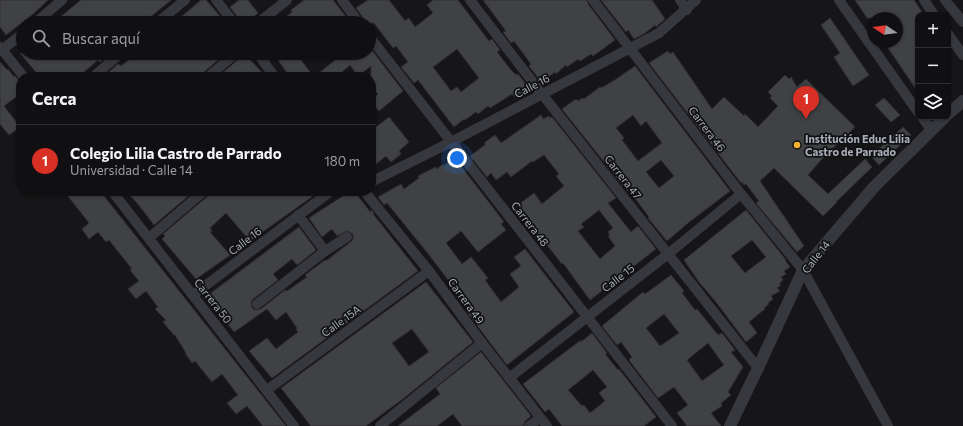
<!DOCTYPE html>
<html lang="es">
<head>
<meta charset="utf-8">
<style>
	:root { --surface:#101012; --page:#19191b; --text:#f1f3f6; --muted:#9c9d9f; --line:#303032; --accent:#d93025 }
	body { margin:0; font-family:Commissioner,sans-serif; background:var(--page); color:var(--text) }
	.controls { position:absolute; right:12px; top:12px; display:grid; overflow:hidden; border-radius:8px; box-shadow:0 1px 3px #0004 }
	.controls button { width:36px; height:36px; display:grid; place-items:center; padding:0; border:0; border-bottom:1px solid var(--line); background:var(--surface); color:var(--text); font:20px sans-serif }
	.compass { position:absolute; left:867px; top:12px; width:36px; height:36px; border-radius:50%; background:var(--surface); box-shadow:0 1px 3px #0004; rotate:283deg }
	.you { position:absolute; left:457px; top:158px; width:14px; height:14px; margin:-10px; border:3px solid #fff; border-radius:50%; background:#1a73e8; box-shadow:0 0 0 6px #1a73e833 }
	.badge { display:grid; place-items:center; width:26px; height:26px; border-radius:50%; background:var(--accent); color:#fff; font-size:13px; font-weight:700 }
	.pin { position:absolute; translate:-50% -33px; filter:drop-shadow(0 1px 2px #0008) }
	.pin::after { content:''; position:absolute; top:21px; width:14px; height:12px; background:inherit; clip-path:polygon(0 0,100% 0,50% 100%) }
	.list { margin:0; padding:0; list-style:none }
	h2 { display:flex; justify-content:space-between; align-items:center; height:52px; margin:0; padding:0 16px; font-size:17px }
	h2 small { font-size:13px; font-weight:400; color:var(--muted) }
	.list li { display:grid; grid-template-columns:26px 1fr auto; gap:12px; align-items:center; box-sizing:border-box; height:72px; padding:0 16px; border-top:1px solid var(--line) }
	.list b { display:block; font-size:15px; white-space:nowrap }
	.list p { margin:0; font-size:13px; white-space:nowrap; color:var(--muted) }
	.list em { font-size:13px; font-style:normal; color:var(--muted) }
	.icon { flex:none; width:22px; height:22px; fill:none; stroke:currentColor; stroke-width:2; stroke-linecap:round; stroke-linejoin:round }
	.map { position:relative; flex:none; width:963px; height:426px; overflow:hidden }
	.search { position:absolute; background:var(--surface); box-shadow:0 1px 3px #0004; left:16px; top:16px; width:360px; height:44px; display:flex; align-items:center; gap:10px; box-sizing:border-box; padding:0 14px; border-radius:22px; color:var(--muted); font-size:15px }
	.panel { position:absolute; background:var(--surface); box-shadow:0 1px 3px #0004; left:16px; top:72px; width:360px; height:124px; border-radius:16px }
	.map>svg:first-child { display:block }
	.building { fill:#404145; stroke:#303034; fill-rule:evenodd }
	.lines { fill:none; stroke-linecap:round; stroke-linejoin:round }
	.minor { stroke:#37383d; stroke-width:10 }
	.tertiary { stroke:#37383d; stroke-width:12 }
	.poi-dot { fill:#f2b134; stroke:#111113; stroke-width:1.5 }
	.labels { text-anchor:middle; stroke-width:3.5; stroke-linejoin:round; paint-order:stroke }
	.street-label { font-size:11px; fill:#a8adb8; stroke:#111113 }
	.poi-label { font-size:11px; font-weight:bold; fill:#a8adb8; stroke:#111113; text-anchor:start }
</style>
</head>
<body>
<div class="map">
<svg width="963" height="426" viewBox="0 0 963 426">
	<rect width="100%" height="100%" fill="#161618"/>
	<!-- building -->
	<g class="building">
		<path d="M 0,0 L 48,0 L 33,14 L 6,35 L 0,27 Z"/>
		<path d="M 81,0 L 171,0 L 143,23 L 53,23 Z"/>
		<path d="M 201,0 L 206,0 L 226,23 L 174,23 Z"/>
		<path d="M 239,0 L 248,0 L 258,13 L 246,23 L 240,23 L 239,19 L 230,7 Z"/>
		<path d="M 304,0 L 333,0 L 351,23 L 279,23 L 292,12 L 291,10 Z"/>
		<path d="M 368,0 L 389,0 L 405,21 L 409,18 L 415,27 L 433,13 L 427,5 L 433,0 L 458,0 L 489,41 L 492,39 L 500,50 L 497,52 L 511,70 L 516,75 L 518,74 L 529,88 L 515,97 L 512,94 L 490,108 L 488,106 L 478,114 L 476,112 L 465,120 L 464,119 L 454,127 L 418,80 L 414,83 L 401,67 L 408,62 L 396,46 L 393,48 L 374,23 L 365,23 L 364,19 L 356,8 ZM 457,49 L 479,78 L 461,92 L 457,87 L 451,91 L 433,67 Z"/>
		<path d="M 483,0 L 587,0 L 588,4 L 615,40 L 593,56 L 591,54 L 580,61 L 578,59 L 567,67 L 566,65 L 556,74 L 555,72 L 543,81 L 541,79 L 540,80 L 529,66 L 531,64 L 514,41 L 511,43 L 503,32 L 506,31 Z"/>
		<path d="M 601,0 L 652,0 L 665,19 L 656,27 L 655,25 L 645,33 L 634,39 L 628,30 L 626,32 Z"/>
		<path d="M 855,0 L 914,0 L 924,15 L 918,15 L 918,92 L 884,42 L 897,42 L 897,18 L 867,18 Z"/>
		<path d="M 830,18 L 869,75 L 853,86 L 834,57 L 840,53 L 821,25 Z"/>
		<path d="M 371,49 L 403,91 L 379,111 L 371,101 L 378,94 L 371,86 L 371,66 L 358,76 L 350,65 L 336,77 L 314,77 L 344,53 L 369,53 L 369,50 L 371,52 Z"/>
		<path d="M 668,51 L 670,54 L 673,52 L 712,109 L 724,97 L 744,116 L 745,114 L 758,127 L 778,106 L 770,98 L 772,96 L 768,92 L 785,75 L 789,79 L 791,77 L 797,87 L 806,79 L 855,127 L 820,161 L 808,175 L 828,194 L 865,159 L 872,167 L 836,202 L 837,202 L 823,216 L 774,168 L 760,181 L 804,246 L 797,252 L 756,203 L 759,201 L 746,184 L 744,185 L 742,182 L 741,183 L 649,63 Z"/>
		<path d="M 20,53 L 107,53 L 109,55 L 100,62 L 98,60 L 78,77 L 40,77 Z"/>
		<path d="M 138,53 L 179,53 L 182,57 L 187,53 L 226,53 L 204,72 L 202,77 L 109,77 L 111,75 L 109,72 L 118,64 L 121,66 Z"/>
		<path d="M 242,53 L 244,53 L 266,77 L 218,77 L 240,58 Z"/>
		<path d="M 273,53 L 290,53 L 294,59 L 298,56 L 314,77 L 290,77 Z"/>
		<path d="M 0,62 L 7,70 L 8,69 L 14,77 L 15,76 L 21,83 L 21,93 L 4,106 L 20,127 L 9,135 L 0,124 Z"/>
		<path d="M 635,66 L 730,191 L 688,223 L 667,241 L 648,218 L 649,217 L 629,190 L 627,191 L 562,109 L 576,99 L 578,101 L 582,98 L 584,99 L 600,87 L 601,88 L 615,80 ZM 633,115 L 641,126 L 646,121 L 662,143 L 638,161 L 622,140 L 624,138 L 616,128 ZM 661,160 L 674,176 L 659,188 L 646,172 Z"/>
		<path d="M 884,98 L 900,115 L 891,122 L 875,105 Z"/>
		<path d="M 541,115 L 543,119 L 549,116 L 550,118 L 552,117 L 616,198 L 608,203 L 631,232 L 638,226 L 656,249 L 590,300 L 563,263 L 562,264 L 521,212 L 523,211 L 518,205 L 534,193 L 542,204 L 564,186 L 556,176 L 559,174 L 544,155 L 533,162 L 532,161 L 511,177 L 507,172 L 496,180 L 491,173 L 487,177 L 470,156 L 486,144 L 484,143 L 495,135 L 501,143 ZM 599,210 L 613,228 L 608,232 L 610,235 L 608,236 L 615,246 L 600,259 L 578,231 L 584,227 L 581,224 Z"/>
		<path d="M 389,117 L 409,142 L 399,151 L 401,154 L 391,162 L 386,156 L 376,164 L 371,158 L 371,131 Z"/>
		<path d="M 903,127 L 911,135 L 879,165 L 871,156 Z"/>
		<path d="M 454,157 L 504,222 L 501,224 L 506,230 L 478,252 L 461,231 L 446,243 L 462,264 L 471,257 L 488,278 L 485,280 L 501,302 L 519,287 L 510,274 L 521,266 L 514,257 L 525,249 L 574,312 L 507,365 L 467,312 L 470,309 L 430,256 L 387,203 L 384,205 L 378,197 L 401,184 L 404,189 L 419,178 L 418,176 L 436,167 L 437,169 L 443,164 L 444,166 Z"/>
		<path d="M 64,191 L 100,191 L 286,426 L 263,426 L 247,406 L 236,414 L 227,403 L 238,395 L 222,374 L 212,382 L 195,361 L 192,363 L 185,353 L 186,353 L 175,335 L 174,335 L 163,322 L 166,320 L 155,309 L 158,307 L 146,291 L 136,299 L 128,289 L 139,281 L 130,270 L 132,269 L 109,240 L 106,242 L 98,232 L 89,239 L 82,229 L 89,223 Z"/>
		<path d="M 126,191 L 194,191 L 154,225 L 138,204 Z"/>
		<path d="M 210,191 L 320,191 L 250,241 L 226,213 L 210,228 L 212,231 L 210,232 L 230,255 L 196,279 L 162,239 L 165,236 L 163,234 L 208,196 Z"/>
		<path d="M 351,191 L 354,191 L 371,213 L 371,210 L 374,213 L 373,214 L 418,271 L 272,378 L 249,351 L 267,338 L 276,349 L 298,332 L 296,329 L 297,328 L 286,312 L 276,320 L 267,309 L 234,332 L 207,296 L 299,227 L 316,250 L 297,265 L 292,259 L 273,274 L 278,280 L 253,299 L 251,302 L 252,308 L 255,310 L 261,309 L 285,290 L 287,291 L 307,277 L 305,275 L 325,260 L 326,261 L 353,240 L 353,234 L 347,231 L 337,236 L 332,229 L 322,237 L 309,218 Z"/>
		<path d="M 746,210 L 786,260 L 785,260 L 790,267 L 784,271 L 786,274 L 781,277 L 783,280 L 779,284 L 781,285 L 777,288 L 780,291 L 771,296 L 773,299 L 768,303 L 769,304 L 764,308 L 765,309 L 749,322 L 757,333 L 746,342 L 716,302 L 699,282 L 684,260 ZM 752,240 L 766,257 L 745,273 L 731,256 Z"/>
		<path d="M 671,275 L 684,291 L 682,293 L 695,310 L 697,309 L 718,335 L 722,333 L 735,350 L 731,352 L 743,367 L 728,392 L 731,395 L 721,403 L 722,406 L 711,413 L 721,426 L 687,426 L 677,413 L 688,405 L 674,387 L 658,398 L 629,360 L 632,357 L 621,342 L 617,345 L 602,326 L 643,292 L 645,294 ZM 664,314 L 679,333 L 660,346 L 646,328 ZM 708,343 L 724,365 L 702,381 L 687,360 Z"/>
		<path d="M 426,282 L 473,342 L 404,398 L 366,426 L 311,426 L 281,388 ZM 412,329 L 429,352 L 409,366 L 392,343 Z"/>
		<path d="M 592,333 L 607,353 L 605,354 L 618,370 L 619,369 L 656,417 L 644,426 L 562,426 L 549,409 L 545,412 L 523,384 L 581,340 L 581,342 ZM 593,370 L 607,387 L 599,393 L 605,401 L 590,413 L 584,405 L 582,406 L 568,390 Z"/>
		<path d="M 481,352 L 531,416 L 525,421 L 523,426 L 462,426 L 453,414 L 437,426 L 398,426 L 440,394 L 436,388 Z"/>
	</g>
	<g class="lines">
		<!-- minor -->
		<g class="minor">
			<path d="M 216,0 L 234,23"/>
			<path d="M 342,0 L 359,23"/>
			<path d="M 470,0 L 542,94 L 758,368"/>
			<path d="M 593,0 L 741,194 L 803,270 L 888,426"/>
			<path d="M 680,0 L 687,10"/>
			<path d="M 839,0 L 918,112"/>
			<path d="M 924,0 L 934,15"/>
			<path d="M 945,0 L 963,22"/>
			<path d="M 35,23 L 62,0"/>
			<path d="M 157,23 L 185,0"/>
			<path d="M 258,23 L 287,0"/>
			<path d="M 948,34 L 963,55"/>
			<path d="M 369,36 L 672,426"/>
			<path d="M 0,47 L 24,77"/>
			<path d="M 2,50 L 23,33"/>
			<path d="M 257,53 L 275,77"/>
			<path d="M 93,77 L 121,53"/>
			<path d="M 208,77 L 236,53"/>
			<path d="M 922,117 L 931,130"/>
			<path d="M 371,182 L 451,142 L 659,33 L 696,0"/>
			<path d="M 112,191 L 294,426"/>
			<path d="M 364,191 L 429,271 L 482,343 L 547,426"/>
			<path d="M 298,215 L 325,251 L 347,237"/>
			<path d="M 149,238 L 204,191"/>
			<path d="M 193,295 L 331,191"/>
			<path d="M 257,304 L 325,251"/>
			<path d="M 509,378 L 668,254 L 741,194"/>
			<path d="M 267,390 L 429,271"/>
			<path d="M 380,426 L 482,343"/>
			<path d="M 529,426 L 540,418"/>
		</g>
		<!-- tertiary -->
		<g class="tertiary">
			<path d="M 948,114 L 963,101"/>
			<path d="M 730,426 L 758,368 L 803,270 L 874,187 L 945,117"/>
		</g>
	</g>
	<!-- markers -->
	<circle class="poi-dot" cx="797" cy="145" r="4"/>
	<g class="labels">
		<!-- street labels -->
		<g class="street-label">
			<text transform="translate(532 86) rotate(-28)" y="4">Calle 16</text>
			<text transform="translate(707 129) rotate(53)" y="4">Carrera 46</text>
			<text transform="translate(623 177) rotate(52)" y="4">Carrera 47</text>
			<text transform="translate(530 224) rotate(52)" y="4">Carrera 48</text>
			<text transform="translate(245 241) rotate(-37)" y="4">Calle 16</text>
			<text transform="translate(816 257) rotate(-52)" y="4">Calle 14</text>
			<text transform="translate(618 278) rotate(-38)" y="4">Calle 15</text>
			<text transform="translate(213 301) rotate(52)" y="4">Carrera 50</text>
			<text transform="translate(466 301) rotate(54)" y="4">Carrera 49</text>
			<text transform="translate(341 321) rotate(-36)" y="4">Calle 15A</text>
		</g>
		<!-- poi labels -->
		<g class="poi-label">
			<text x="805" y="143">Institución Educ Lilia<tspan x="805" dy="13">Castro de Parrado</tspan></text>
		</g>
	</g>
</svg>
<div class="controls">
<button>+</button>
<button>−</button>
<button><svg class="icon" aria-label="layers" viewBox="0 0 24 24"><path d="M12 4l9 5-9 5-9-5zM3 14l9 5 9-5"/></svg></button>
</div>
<svg class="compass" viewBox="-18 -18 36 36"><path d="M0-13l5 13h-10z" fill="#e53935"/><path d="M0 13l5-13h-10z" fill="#9c9d9f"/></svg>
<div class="you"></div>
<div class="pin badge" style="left:806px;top:119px">1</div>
<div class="search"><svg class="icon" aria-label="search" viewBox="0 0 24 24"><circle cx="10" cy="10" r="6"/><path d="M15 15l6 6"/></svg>Buscar aquí</div>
<section class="panel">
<h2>Cerca<small></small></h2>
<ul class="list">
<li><span class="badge">1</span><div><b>Colegio Lilia Castro de Parrado</b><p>Universidad · Calle 14</p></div><em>180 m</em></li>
</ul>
</section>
</div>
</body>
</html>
